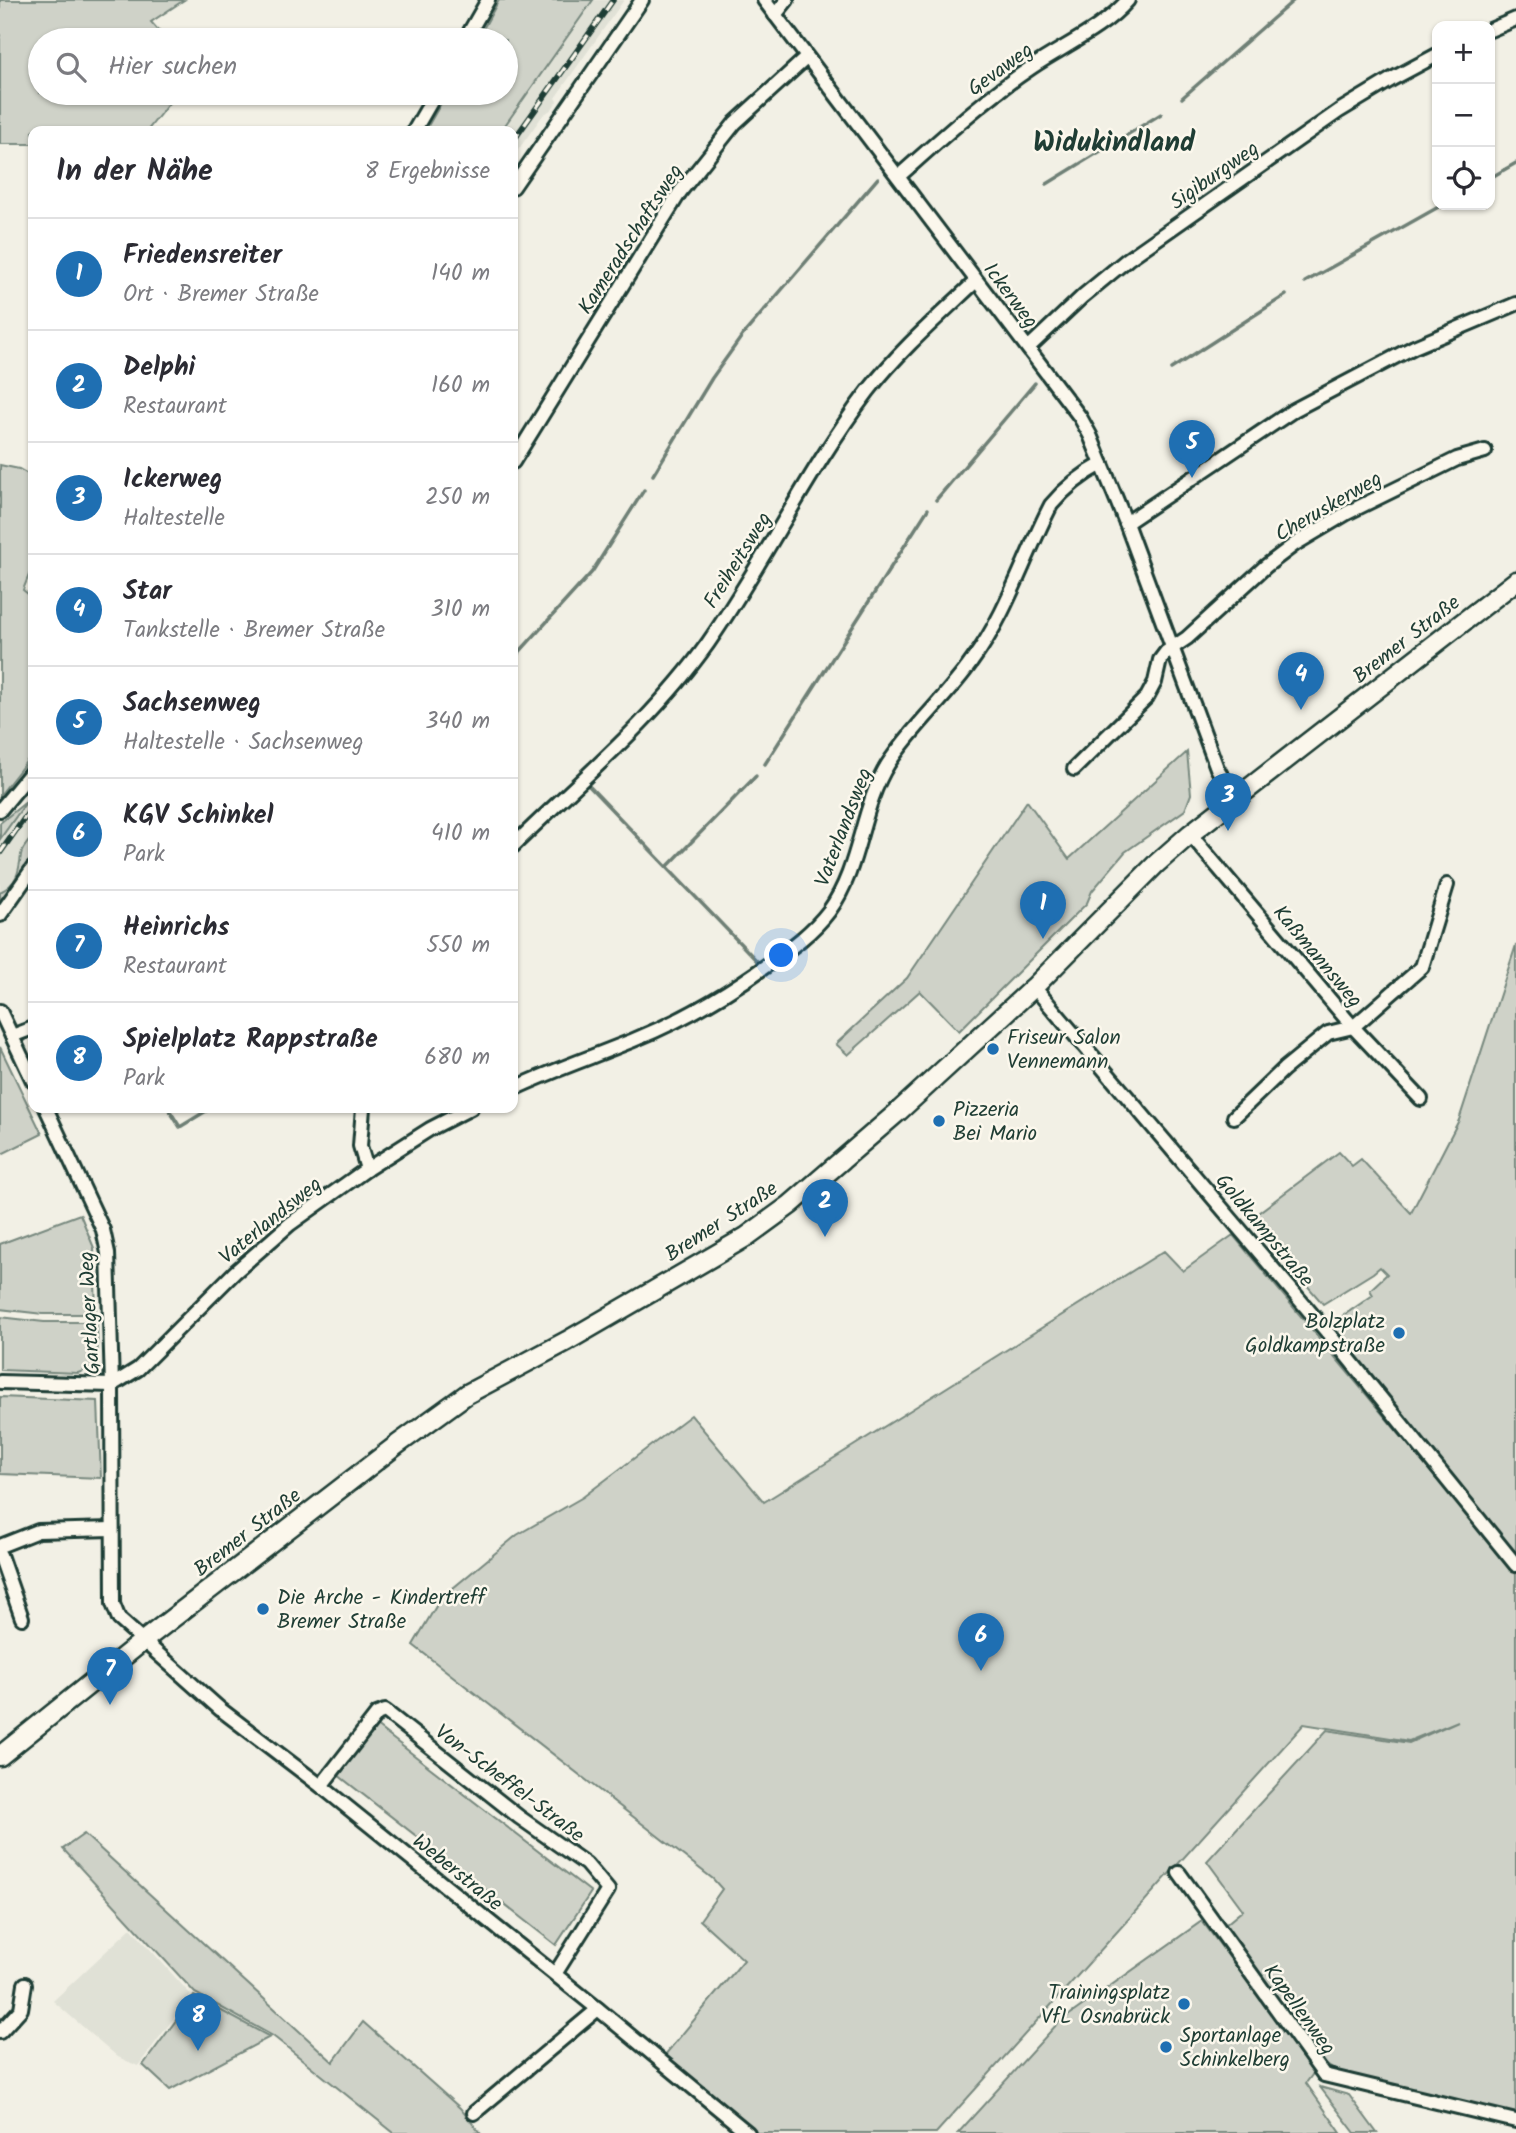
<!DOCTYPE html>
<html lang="de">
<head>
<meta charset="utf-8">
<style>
	:root { --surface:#fff; --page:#f7f7f7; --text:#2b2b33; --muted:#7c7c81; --line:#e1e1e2; --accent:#1f6fb2 }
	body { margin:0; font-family:Kalam,sans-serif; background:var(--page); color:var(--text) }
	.controls { position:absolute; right:21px; top:21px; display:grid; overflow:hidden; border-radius:14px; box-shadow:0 2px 5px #0004 }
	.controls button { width:63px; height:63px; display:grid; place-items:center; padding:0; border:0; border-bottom:2px solid var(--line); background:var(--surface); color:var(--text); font:35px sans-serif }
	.you { position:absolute; left:782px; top:956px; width:24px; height:24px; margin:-18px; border:5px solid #fff; border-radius:50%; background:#1a73e8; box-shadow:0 0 0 10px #1a73e833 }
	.badge { display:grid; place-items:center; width:46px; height:46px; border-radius:50%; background:var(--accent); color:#fff; font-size:23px; font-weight:700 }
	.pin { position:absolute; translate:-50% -58px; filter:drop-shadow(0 2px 4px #0008) }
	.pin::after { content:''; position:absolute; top:37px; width:24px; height:21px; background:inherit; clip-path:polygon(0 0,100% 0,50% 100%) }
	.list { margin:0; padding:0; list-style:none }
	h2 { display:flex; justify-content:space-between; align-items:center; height:91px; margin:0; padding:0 28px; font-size:30px }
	h2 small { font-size:23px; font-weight:400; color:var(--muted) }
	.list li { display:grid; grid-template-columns:46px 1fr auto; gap:21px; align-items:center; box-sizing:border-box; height:112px; padding:0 28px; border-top:2px solid var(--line) }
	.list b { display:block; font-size:26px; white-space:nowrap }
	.list p { margin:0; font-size:23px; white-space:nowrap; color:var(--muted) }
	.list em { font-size:23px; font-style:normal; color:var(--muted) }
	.icon { flex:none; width:38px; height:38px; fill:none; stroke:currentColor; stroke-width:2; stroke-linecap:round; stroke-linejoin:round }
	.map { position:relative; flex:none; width:1516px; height:2133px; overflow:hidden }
	.search { position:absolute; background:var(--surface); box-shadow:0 2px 5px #0004; left:28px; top:28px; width:490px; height:77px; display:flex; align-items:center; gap:18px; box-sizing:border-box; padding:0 24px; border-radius:38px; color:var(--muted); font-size:26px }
	.panel { position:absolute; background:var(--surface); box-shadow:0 2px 5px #0004; left:28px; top:126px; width:490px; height:987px; border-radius:14px }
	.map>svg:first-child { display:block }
	.built { fill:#e0e1d6 }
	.green { fill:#cfd2c8; stroke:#77887e; stroke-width:2 }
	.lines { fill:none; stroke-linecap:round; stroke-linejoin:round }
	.stream { stroke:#6e7f75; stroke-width:3.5 }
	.minor-casing { stroke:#1f3d34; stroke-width:18 }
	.secondary-casing { stroke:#1f3d34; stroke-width:23 }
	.minor { stroke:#fbf7ec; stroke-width:12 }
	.secondary { stroke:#fbf7ec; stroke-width:18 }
	.rail-casing { stroke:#1f3d34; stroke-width:6 }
	.rail { stroke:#fbf7ec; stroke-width:3.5; stroke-dasharray:10; stroke-linecap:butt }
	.poi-dot { fill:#1f6fb2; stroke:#fbf7ec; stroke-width:2.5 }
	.labels { text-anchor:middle; stroke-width:5; stroke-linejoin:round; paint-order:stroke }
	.street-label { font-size:21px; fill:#1f3d34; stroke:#fbf7ec }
	.poi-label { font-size:21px; fill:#1f3d34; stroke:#fbf7ec; text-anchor:start }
	.district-label { font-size:28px; font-weight:bold; fill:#1f3d34; stroke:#fbf7ec }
</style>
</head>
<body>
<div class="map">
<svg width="1516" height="2133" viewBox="0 0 1516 2133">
	<rect width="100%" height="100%" fill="#f2f0e5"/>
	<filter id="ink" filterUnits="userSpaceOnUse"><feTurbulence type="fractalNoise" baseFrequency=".0143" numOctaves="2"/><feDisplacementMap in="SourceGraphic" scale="14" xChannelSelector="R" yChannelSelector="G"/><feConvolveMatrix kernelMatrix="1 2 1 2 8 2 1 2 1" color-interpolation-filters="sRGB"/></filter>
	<g filter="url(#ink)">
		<!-- built -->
		<g class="built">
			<path d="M 593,0 L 624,0 L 555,98 L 557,101 L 552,109 L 543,115 L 513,157 L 513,131 L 501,131 Z"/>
			<path d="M 33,792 L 33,836 L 20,853 L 20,871 L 7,889 L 0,892 L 0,839 Z"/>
			<path d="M 131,1928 L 191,1995 L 138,2066 L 118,2057 L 53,2001 Z"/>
		</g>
		<!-- green -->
		<g class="green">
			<path d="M 0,0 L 184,0 L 151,22 L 167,40 L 40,40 L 40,93 L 166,93 L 172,99 L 147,131 L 33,131 L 33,144 L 0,144 Z"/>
			<path d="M 499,0 L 593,0 L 501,131 L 425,131 L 447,93 L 506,93 L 506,40 L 477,40 Z"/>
			<path d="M 0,465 L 19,469 L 33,477 L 33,565 L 23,590 L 33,598 L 33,753 L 0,795 Z"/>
			<path d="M 1187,752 L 1191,794 L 1185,810 L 1125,852 L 1092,891 L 1087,903 L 959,1031 L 920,991 L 848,1055 L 836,1044 L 907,978 L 1027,801 L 1069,859 Z"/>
			<path d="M 27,801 L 0,839 L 0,823 Z"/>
			<path d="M 33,836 L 33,859 L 0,906 L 0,892 C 17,884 19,872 21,855 C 21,849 29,841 33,836 Z"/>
			<path d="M 1516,945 L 1516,1560 L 1422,1444 L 1334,1328 L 1337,1320 L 1373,1295 L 1370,1290 L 1387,1274 L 1380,1267 L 1373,1273 L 1323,1304 L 1250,1219 L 1339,1152 L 1352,1166 L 1361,1159 L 1411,1213 L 1459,1120 Z"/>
			<path d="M 0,1047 L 42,1134 L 0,1155 Z"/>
			<path d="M 80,1214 L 94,1248 L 96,1314 L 43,1314 L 0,1309 L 0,1244 Z"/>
			<path d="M 1233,1235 L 1516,1574 L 1516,2114 L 1348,2080 L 1324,2063 L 1225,1925 L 1243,1910 L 1207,1861 L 1327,1730 L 1409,1743 L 1458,1721 L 1409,1741 L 1304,1724 L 936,2133 L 752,2133 L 659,2062 L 744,1960 L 700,1920 L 722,1889 L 713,1879 L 413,1645 L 441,1598 L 517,1535 L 583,1497 L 691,1415 L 764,1502 L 1164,1251 L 1183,1271 Z"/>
			<path d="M 0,1317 L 44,1322 L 97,1322 L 98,1366 L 78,1373 L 0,1370 Z"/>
			<path d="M 0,1397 L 98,1401 L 101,1478 L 0,1474 Z"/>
			<path d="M 375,1725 L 591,1892 L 556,1945 L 338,1775 Z"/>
			<path d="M 84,1834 L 333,2062 L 363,2022 L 460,2108 L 480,2133 L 394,2133 L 273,2036 L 195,1993 L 63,1849 Z"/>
			<path d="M 1202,1921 L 1315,2071 L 1306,2083 L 1341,2133 L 958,2133 L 1058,2023 Z"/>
			<path d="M 194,1996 L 270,2037 L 170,2090 L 143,2065 Z"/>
			<path d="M 1320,2087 L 1349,2095 L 1377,2133 L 1355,2133 Z"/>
		</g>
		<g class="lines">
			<!-- stream -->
			<g class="stream">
				<path d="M 1182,98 L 1294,0"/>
				<path d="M 1490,178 L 1516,163"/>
				<path d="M 1047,184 L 1161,114"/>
				<path d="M 1305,282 L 1442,205"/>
				<path d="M 1171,369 L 1286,295"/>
				<path d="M 653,475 L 712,378 L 742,336 L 878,178"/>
				<path d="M 936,500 L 1035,383"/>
				<path d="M 513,659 L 592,572 L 644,490"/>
				<path d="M 765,764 L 928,509"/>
				<path d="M 589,786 L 758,962"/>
				<path d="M 667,867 L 756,776"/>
				<path d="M 168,1108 L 180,1127 L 211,1108"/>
			</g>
			<!-- minor casing -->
			<g class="minor-casing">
				<g id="minor">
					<path d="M 764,0 L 1080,417 L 1090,435 L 1126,523 L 1217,768 L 1235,799"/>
					<path d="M 775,15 L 787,0"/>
					<path d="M 1490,30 L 1516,19"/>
					<path d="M 465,40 L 488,0"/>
					<path d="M 414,131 L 436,93"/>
					<path d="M 899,176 C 942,138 984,99 1032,67 C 1063,46 1103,29 1128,0"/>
					<path d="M 513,187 L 642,0"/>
					<path d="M 1028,348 L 1083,296 L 1128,259 L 1339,111 L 1392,79 L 1437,55"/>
					<path d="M 513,462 L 680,192 L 735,123 L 806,58"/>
					<path d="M 1126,523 L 1294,410 L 1414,347 L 1516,304"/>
					<path d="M 1074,769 L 1147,697 L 1155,682 L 1160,660 L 1166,652 L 1187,638 L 1266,566 L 1295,544 L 1347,513 L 1457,459 L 1485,451"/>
					<path d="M 0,810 L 33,770"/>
					<path d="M 1190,834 L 1353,1027 L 1421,1099"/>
					<path d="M 513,846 C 579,781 654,719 708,643 C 765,561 808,470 868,391 C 900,350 938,317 976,281"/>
					<path d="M 0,915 L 33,868"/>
					<path d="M 1034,987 L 1333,1339 L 1516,1565"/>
					<path d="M 0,1011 L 33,1081"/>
					<path d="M 12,1036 L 33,1028"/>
					<path d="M 513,1089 C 553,1070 595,1056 636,1039 C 683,1020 729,993 770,963 C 791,948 813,932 829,911 C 861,867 860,809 888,764 C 912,727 947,697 972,661 C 1007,614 1024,557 1051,505 C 1066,487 1081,475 1102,464"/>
					<path d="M 46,1108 L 103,1230 L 108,1253 L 112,1385 L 113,1604 L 119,1619 L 220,1709 L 321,1786 L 598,2009 L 748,2133"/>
					<path d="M 363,1108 L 360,1146 L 367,1169"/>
					<path d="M 1234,1117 L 1284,1069 L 1328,1033 L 1353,1027 L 1422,967 L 1447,885"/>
					<path d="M 0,1382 L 112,1385 L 138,1369 L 235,1272 L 290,1224 L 367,1169 L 430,1129 L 471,1108"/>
					<path d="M 0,1546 L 38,1531 L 112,1529"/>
					<path d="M 0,1555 L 22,1618"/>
					<path d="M 321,1786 L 377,1714 L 385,1711 L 519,1817 L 586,1864 L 608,1890 L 555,1974"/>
					<path d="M 1179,1873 L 1324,2075 L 1516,2121"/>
					<path d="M 0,2032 L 21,2009 L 25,1984"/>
					<path d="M 474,2113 L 598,2009"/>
				</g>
			</g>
			<!-- secondary casing -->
			<g class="secondary-casing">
				<path id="secondary" d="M 0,1756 L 143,1641 L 398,1444 L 467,1394 L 567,1341 L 710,1258 L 746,1237 L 790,1205 L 899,1111 L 1034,987 L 1156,864 L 1190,834 L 1516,581"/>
			</g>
			<!-- minor -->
			<use href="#minor" class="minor"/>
			<!-- secondary -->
			<use href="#secondary" class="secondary"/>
			<!-- rail casing -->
			<g class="rail-casing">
				<g id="rail">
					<path d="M 513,141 L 613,0"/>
					<path d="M 0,853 L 33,806"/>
				</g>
			</g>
			<!-- rail -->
			<use href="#rail" class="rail"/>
		</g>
	</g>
	<!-- markers -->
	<g class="poi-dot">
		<circle cx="993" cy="1049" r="7"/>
		<circle cx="939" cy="1121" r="7"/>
		<circle cx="1399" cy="1333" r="7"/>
		<circle cx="263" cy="1609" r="7"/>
		<circle cx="1184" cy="2004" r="7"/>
		<circle cx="1166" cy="2047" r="7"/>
	</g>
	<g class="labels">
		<!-- street labels -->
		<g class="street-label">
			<text transform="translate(1000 69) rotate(-36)" y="7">Gevaweg</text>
			<text transform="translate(1214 175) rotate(-35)" y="7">Sigiburgweg</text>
			<text transform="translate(630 239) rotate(-57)" y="7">Kameradschaftsweg</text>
			<text transform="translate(1011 295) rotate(53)" y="7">Ickerweg</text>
			<text transform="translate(1328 506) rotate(-30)" y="7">Cheruskerweg</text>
			<text transform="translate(737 560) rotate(-58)" y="7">Freiheitsweg</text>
			<text transform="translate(1406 639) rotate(-38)" y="7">Bremer Straße</text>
			<text transform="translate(843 827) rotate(-69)" y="7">Vaterlandsweg</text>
			<text transform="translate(1318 956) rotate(50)" y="7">Kaßmannsweg</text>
			<text transform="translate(270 1220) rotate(-39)" y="7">Vaterlandsweg</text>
			<text transform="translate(721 1221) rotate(-33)" y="7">Bremer Straße</text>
			<text transform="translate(1265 1230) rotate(50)" y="7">Goldkampstraße</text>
			<text transform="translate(89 1313) rotate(-93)" y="7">Gartlager Weg</text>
			<text transform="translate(247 1532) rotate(-38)" y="7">Bremer Straße</text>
			<text transform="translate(510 1783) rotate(37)" y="7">Von-Scheffel-Straße</text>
			<text transform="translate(458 1872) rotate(39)" y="7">Weberstraße</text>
			<text transform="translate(1300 2009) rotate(54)" y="7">Kapellenweg</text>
		</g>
		<!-- poi labels -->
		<g class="poi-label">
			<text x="1007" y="1044">Friseur Salon<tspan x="1007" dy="24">Vennemann</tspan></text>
			<text x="953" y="1116">Pizzeria<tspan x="953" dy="24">Bei Mario</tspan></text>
			<text x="1385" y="1328" text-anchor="end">Bolzplatz<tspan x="1385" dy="24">Goldkampstraße</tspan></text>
			<text x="277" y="1604">Die Arche - Kindertreff<tspan x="277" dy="24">Bremer Straße</tspan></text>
			<text x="1170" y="1999" text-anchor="end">Trainingsplatz<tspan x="1170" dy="24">VfL Osnabrück</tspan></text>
			<text x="1180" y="2042">Sportanlage<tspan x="1180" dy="24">Schinkelberg</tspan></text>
		</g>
		<!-- district labels -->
		<g class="district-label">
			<text x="1114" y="151">Widukindland</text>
		</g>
	</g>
</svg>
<div class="controls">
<button>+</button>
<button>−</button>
<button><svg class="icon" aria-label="locate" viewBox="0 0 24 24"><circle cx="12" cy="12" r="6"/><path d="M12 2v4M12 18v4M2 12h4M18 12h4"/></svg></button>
</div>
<div class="you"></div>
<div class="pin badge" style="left:1043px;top:939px">1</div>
<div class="pin badge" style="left:825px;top:1237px">2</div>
<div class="pin badge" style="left:1228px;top:831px">3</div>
<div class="pin badge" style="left:1301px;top:710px">4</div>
<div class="pin badge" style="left:1192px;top:478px">5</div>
<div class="pin badge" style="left:981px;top:1671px">6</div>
<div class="pin badge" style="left:110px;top:1705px">7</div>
<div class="pin badge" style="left:198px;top:2051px">8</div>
<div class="search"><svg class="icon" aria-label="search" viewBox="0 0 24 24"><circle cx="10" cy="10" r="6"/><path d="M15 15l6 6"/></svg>Hier suchen</div>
<section class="panel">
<h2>In der Nähe<small>8 Ergebnisse</small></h2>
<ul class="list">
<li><span class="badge">1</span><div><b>Friedensreiter</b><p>Ort · Bremer Straße</p></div><em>140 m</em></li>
<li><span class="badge">2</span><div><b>Delphi</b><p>Restaurant</p></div><em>160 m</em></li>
<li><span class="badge">3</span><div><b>Ickerweg</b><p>Haltestelle</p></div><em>250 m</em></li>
<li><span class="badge">4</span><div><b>Star</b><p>Tankstelle · Bremer Straße</p></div><em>310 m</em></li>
<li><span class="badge">5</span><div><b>Sachsenweg</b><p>Haltestelle · Sachsenweg</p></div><em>340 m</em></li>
<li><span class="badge">6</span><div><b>KGV Schinkel</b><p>Park</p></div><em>410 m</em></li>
<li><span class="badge">7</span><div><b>Heinrichs</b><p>Restaurant</p></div><em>550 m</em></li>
<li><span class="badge">8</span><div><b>Spielplatz Rappstraße</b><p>Park</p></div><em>680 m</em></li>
</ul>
</section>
</div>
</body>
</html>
